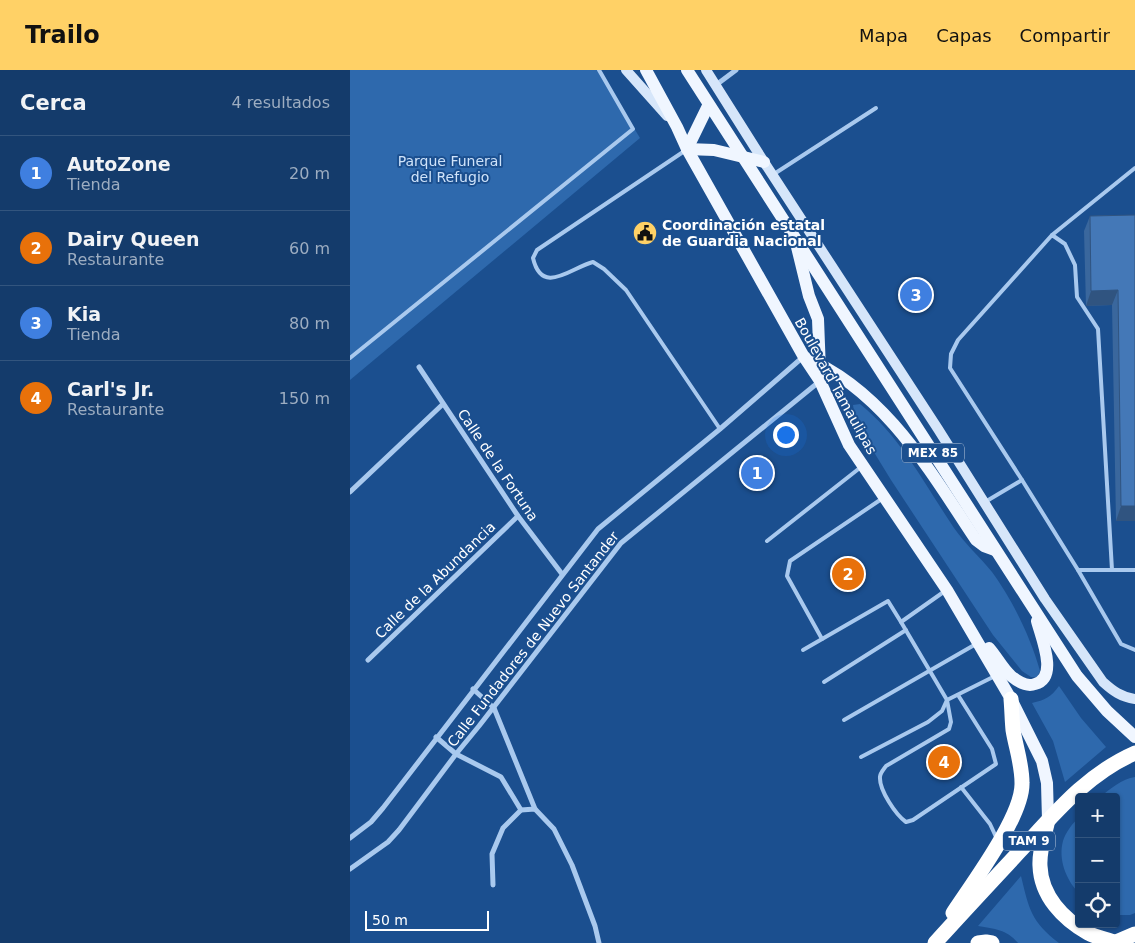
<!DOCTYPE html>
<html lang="es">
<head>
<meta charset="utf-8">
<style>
	:root { --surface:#143b6b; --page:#214673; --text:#f1f3f6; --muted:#9dadc1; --line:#33557e; --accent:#ffd166 }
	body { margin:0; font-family:"DejaVu Sans",sans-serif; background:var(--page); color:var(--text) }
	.controls { position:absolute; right:15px; bottom:15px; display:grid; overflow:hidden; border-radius:5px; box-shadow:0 1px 4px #0004 }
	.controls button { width:45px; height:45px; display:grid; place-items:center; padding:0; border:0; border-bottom:1px solid var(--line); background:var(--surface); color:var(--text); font:25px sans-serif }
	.scale { position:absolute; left:15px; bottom:12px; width:124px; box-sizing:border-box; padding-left:5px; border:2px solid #fff; border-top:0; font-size:14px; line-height:18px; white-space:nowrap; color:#fff; -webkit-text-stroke:4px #1b4f8f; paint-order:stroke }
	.you { position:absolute; left:435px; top:364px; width:18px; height:18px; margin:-12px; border:4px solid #fff; border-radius:50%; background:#1a73e8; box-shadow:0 0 0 8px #1a73e833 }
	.badge { display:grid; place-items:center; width:32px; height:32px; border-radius:50%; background:var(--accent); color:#fff; font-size:16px; font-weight:700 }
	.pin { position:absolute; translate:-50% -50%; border:2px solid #fff; box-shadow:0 1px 5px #0006 }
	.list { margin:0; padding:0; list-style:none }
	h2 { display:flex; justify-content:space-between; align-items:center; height:65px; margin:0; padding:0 20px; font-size:21px }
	h2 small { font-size:16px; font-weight:400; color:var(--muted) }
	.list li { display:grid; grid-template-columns:32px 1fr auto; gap:15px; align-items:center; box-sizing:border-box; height:75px; padding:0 20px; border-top:1px solid var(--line) }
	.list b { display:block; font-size:19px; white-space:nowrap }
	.list p { margin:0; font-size:16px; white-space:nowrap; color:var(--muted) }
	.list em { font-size:16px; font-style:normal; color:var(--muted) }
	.icon { flex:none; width:28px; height:28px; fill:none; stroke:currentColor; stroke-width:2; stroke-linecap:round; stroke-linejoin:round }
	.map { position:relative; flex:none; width:785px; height:873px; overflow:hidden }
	header { display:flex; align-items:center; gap:30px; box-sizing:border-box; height:70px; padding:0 25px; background:var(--accent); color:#111 }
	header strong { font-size:24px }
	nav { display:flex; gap:28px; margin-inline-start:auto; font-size:18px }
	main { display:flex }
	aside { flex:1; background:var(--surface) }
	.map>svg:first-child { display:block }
	.green { fill:#2e69ad }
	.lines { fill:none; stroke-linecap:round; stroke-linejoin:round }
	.lane { stroke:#a9c9ee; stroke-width:4 }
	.street { stroke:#a9c9ee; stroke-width:5 }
	.secondary { stroke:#d6e6fa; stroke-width:10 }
	.primary { stroke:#f0f6ff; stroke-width:12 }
	.highway { stroke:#fff; stroke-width:15 }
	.wall { fill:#3a679d }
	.shaded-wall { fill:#305480 }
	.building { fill:#4478b7; stroke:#305480 }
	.labels { text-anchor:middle; stroke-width:4; stroke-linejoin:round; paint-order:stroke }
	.shield { fill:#1b4f8f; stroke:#bbcadd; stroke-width:1 }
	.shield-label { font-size:12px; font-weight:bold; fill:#fff }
	.park-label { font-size:14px; fill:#cfe3fa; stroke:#1b4f8f }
	.poi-label { font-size:14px; font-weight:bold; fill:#fff; stroke:#1b4f8f; text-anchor:start }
	.street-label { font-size:14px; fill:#fff; stroke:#1b4f8f }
</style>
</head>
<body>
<header>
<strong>Trailo</strong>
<nav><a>Mapa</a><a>Capas</a><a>Compartir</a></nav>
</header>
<main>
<aside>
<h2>Cerca<small>4 resultados</small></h2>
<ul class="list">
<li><span class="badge" style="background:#3f7fe0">1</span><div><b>AutoZone</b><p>Tienda</p></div><em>20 m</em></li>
<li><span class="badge" style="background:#e8710a">2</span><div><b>Dairy Queen</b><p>Restaurante</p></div><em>60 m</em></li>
<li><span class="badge" style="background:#3f7fe0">3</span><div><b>Kia</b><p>Tienda</p></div><em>80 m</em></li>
<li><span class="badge" style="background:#e8710a">4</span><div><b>Carl's Jr.</b><p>Restaurante</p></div><em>150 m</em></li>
</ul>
</aside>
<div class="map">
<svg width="785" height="873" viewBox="0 0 785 873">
	<rect width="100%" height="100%" fill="#1b4f8f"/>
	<!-- green -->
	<g class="green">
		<path d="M 0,0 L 249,0 L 290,68 L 0,310 Z"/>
		<path d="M 510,334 C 551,367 575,415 604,458 C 615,474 630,487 642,502 C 662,529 681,568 690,601 L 687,607 L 681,607 L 672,601 L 643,565 L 541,410 L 511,361 L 504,342 L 503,335 Z"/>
		<path d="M 709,616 L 731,648 L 756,677 L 715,712 L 703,671 L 682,633 C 695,630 701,627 709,616 Z"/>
		<path d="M 785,707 L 785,843 L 780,845 L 766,845 L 766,727 L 750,727 C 760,719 772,709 785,707 Z"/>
		<path d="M 729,747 L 729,823 C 716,810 708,789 713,771 C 715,763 723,753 729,747 Z"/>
		<path d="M 671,806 C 679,839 681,852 709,873 L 668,873 C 656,859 645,859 628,856 Z"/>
	</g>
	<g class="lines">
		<!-- lane -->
		<g class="lane">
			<path d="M 336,80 L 187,180 L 183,188 C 192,227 222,197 243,192 L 254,199 L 276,220 L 370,359"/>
			<path d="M 424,104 L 526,38"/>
			<path d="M 702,165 L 785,98"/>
			<path d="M 0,288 L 283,59 L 249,0"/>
			<path d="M 672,410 L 600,298 L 601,284 L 608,270 L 702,165 L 715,174 L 725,195 L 727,227 L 748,259 L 762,500"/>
			<path d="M 635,432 L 672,410 L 728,500 L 785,500"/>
			<path d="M 417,471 L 511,397"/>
			<path d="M 728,500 L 771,574 L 785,580"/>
			<path d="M 595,521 L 551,552 L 597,630 L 645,606"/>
			<path d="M 472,569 L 437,506 L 440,491 L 533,428"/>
			<path d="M 453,580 L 538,531 L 551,552"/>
			<path d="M 474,612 L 556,560"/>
			<path d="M 597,630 L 601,652 L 599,659 L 536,696 C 534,699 530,703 530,707 C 529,720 546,745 556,752 L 563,750 L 646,694 L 642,679 L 608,625"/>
			<path d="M 494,650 L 626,574"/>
			<path d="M 511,687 L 578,652 L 592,641 L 597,630"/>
			<path d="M 611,717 L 640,754 L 647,769"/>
		</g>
		<!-- street -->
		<g class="street">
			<path d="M 366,15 L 386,0"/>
			<path d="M 69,297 L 168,446 L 212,504"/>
			<path d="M 0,422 L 93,334"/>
			<path d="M 18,590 L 168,446"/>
			<path d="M 123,619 L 144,638 L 185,739"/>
			<path d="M 86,667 L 106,684 L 151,707 L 171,740"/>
			<path d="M 0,768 L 21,752 L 33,738 L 248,459 L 370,359 L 453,287"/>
			<path d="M 0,799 L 38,772 L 49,760 L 106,684 L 129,656 L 271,473 L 470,311"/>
			<path d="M 143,815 L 142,784 L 153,758 L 171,740 L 185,739 L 204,759 L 222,795 L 245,856 L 249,873"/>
		</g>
		<!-- secondary -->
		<g class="secondary">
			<path d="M 276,0 L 317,46"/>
			<path d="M 356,0 L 414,92 L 588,359 L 695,529 L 753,612 C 763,621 771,627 785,629"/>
		</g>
		<!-- primary -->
		<g class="primary">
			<path d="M 296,0 L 327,57 L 337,79 L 454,287 L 470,311 L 499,375 L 597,520 L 661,629 L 692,691 L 697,713 L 698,750"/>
			<path d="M 337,0 L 727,606 L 757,641 L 785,667"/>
			<path d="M 337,79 L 364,80 L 414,92"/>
			<path d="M 337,79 L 358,36"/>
			<path d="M 447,177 L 459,226 L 468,249 L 470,301"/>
			<path d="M 454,287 C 534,320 580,401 626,470 L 634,476 L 645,480"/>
			<path d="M 639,578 C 647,587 652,598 661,606 C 667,611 677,617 685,614 C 709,608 691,567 687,551"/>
		</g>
		<!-- highway -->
		<g class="highway">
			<path d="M 697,754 C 694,767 689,782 690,796 C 691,826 713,849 738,863 C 747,868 758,869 767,873"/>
			<path d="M 603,843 C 622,814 673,746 672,713 C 672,694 666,678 663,660 C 662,650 662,640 661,629"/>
			<path d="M 585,873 C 613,842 642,811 670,781 C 705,743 737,704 785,683"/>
			<path d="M 628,873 L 636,872 L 642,873"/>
			<path d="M 764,873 L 785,864"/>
		</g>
	</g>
	<!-- wall -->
	<path class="wall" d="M 785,145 L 785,451 L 766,451 L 762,235 L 736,236 L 734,161 L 740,146 Z"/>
	<!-- shaded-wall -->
	<g class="shaded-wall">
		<path d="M 768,220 L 762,235 L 736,236 L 741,221 Z"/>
		<path d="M 771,436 L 785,436 L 785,451 L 766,451 Z"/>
	</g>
	<!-- building -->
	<path class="building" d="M 785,145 L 785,436 L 771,436 L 768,220 L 741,221 L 740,146 Z"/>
	<!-- icons -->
	<defs>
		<g id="civic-disc" transform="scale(1.25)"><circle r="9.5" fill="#ffd166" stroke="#1b4f8f"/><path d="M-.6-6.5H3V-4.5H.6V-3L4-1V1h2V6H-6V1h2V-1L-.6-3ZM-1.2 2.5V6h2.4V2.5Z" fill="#111"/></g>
	</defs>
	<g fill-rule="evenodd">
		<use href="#civic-disc" x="295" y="163"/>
	</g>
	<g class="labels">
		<!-- shield labels -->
		<g class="shield">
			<rect x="552" y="373.5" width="62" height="19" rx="4"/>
			<rect x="653" y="761.5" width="52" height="19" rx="4"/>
		</g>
		<g class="shield-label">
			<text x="583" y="387">MEX 85</text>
			<text x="679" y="775">TAM 9</text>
		</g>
		<!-- park labels -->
		<g class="park-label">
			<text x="100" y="96">Parque Funeral<tspan x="100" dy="16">del Refugio</tspan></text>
		</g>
		<!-- poi labels -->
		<g class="poi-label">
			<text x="312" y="160">Coordinación estatal<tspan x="312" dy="16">de Guardia Nacional</tspan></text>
		</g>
		<!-- street labels -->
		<g class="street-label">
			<text transform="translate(486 316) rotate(61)" y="5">Boulevard Tamaulipas</text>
			<text transform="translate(148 395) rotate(56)" y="5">Calle de la Fortuna</text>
			<text transform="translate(85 510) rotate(-44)" y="5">Calle de la Abundancia</text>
			<text transform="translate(183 569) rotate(-52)" y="5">Calle Fundadores de Nuevo Santander</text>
		</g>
	</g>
</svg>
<div class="controls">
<button>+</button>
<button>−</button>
<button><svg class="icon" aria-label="locate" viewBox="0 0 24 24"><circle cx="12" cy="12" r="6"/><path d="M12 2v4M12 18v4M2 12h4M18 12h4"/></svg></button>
</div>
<div class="scale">50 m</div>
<div class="you"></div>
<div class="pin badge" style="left:407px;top:403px;background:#3f7fe0">1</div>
<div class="pin badge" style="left:498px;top:504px;background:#e8710a">2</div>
<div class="pin badge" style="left:566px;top:225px;background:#3f7fe0">3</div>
<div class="pin badge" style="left:594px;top:692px;background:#e8710a">4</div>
</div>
</main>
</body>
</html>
